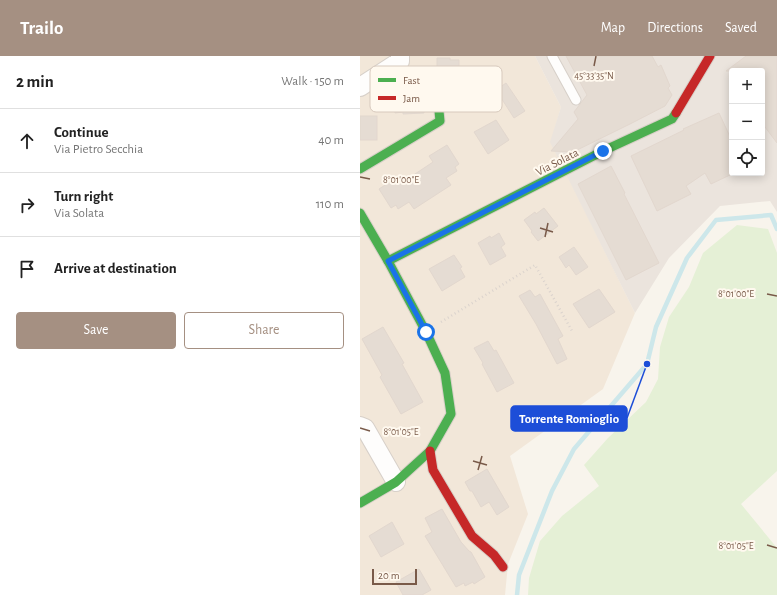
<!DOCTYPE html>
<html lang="en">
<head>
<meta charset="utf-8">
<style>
	:root { --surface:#fff; --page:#f2f2f2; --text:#222; --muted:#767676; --line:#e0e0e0; --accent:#a59082 }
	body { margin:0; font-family:"Alegreya Sans",sans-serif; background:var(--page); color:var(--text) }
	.controls { position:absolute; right:12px; top:12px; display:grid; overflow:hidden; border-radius:4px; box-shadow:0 2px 10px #0003 }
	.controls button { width:36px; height:36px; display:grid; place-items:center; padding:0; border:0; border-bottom:1px solid var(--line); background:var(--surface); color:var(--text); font:20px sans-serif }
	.scale { position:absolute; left:12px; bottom:10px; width:45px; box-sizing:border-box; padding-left:4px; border:2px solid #795a49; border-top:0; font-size:11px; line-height:14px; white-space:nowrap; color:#795a49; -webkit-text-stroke:3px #fff9ef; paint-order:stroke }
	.stop { position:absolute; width:12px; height:12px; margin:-9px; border:3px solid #1a73e8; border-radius:50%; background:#fff }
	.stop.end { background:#1a73e8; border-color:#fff; box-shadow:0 1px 4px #0008 }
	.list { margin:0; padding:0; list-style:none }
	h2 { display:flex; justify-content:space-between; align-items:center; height:52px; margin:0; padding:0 16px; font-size:17px }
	h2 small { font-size:13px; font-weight:400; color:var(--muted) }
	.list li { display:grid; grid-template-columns:26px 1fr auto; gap:12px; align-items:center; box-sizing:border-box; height:64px; padding:0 16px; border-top:1px solid var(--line) }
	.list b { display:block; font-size:15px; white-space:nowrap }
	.list p { margin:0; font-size:13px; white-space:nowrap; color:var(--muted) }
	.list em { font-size:13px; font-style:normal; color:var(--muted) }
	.actions { display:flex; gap:8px; padding:12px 16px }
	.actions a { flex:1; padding:9px 0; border:1px solid var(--accent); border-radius:4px; text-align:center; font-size:14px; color:var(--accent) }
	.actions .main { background:var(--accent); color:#fff }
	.icon { flex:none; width:22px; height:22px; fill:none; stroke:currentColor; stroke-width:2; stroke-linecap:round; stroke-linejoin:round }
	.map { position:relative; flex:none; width:417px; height:539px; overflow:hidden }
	header { display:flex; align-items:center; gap:24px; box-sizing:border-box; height:56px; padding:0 20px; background:var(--accent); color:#fff }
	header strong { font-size:19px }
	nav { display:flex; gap:22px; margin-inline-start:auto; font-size:14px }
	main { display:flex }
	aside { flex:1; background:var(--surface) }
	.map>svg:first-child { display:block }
	.residential { fill:#f2e7d9 }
	.industrial { fill:#ebe4dd; fill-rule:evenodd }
	.green { fill:#e5f0d6 }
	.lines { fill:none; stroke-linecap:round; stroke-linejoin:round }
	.stream { stroke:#cde7ea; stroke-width:4.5 }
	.building { fill:#e5dcd3; stroke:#e2d7ce }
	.lane-casing { stroke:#d7d0c9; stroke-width:11 }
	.street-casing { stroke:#d7d0c9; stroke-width:20 }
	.fast-casing { stroke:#d8d0c8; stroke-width:11 }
	.jam-casing { stroke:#d8d0c8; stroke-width:11 }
	.path { stroke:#dbd3cd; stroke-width:2.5; stroke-dasharray:1 3; stroke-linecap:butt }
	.lane { stroke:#fefdfc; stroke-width:9 }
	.street { stroke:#fefdfc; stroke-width:18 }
	.fast { stroke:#4caf50; stroke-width:9 }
	.jam { stroke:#c62828; stroke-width:9 }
	.route { stroke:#1a73e8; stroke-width:5 }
	.ticks { fill:none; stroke:#795a49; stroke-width:1.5 }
	.labels { text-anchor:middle; stroke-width:4; stroke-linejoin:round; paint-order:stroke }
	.street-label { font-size:12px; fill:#795a49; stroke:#fff9ef }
	.key { fill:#fff9ef; stroke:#d7c9bd; stroke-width:1 }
	.key-label { font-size:11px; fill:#795a49 }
	.ticks-label { font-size:10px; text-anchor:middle; fill:#795a49; stroke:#fff9ef; stroke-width:4; stroke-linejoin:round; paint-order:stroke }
	.leader { fill:none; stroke:#1d4ed8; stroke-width:1.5 }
	.callout-dot { fill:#1d4ed8; stroke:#fff9ef; stroke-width:1.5 }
	.callout { fill:#1d4ed8; stroke:#1d4ed8; stroke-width:1.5 }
	.callout-label { font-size:13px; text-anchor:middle; font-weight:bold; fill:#fff }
</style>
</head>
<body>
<header>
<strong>Trailo</strong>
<nav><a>Map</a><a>Directions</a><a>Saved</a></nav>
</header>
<main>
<aside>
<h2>2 min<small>Walk · 150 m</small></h2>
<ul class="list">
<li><svg class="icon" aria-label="ahead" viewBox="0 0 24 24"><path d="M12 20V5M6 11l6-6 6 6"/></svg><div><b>Continue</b><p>Via Pietro Secchia</p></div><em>40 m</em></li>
<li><svg class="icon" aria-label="right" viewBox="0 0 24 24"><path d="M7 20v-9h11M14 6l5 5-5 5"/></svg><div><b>Turn right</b><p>Via Solata</p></div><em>110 m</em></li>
<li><svg class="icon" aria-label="arrive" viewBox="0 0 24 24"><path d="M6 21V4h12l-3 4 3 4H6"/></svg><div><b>Arrive at destination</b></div></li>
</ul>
<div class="actions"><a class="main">Save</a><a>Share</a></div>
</aside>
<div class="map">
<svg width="417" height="539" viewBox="0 0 417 539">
	<rect width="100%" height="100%" fill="#f8f4ec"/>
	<!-- residential -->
	<path class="residential" d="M 0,0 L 175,0 L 201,51 L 191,86 L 275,257 L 243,333 L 150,400 L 168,458 L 148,508 L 145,539 L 0,539 Z"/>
	<!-- industrial -->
	<path class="industrial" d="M 175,0 L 417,0 L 417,156 L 410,145 L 360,150 L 309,202 L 275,257 L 190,86 L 201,51 ZM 372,15 L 402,15 L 402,117 L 372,117 Z"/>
	<!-- green -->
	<path class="green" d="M 377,169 L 408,173 L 417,197 L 417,415 L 381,448 L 417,492 L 417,539 L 168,539 L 169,522 L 180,485 L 202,460 L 239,430 L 224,409 L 248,382 L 286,346 L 298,323 L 300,291 L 309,261 L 329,231 L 343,197 Z"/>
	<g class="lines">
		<!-- stream -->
		<path class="stream" d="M 157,539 L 159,519 L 192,435 L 214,393 L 287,308 L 296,271 L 327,202 L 356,164 L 411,159 L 417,173"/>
	</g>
	<!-- building -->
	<g class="building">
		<path d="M 206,0 L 292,0 L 298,11 L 301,9 L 310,30 L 308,32 L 312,39 L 305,50 L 270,68 L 213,96 L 191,95 L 218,63 L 214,56 L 227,39 Z"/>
		<path d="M 386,0 L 417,0 L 417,87 L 402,67 L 402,15 L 366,15 Z"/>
		<path d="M 77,2 L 90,2 L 90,4 L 99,4 L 99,16 L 102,16 L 102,28 L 77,28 Z"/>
		<path d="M 146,27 L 165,55 L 154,62 L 136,34 Z"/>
		<path d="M 34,31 L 64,31 L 64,57 L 43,58 L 43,56 L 35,57 Z"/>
		<path d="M 359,57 L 372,85 L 372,118 L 351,128 L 345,117 L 326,130 L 331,138 L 297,155 L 271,100 L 324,74 L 323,73 Z"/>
		<rect x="0" y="60" width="17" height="24"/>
		<path d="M 136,64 L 149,84 L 128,98 L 114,76 Z"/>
		<path d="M 87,89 L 99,108 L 95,111 L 97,115 L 86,122 L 91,129 L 54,153 L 49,146 L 38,153 L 36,149 L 31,152 L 19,133 L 36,122 L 40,128 L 73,106 L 69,100 Z"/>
		<path d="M 251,110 L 265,137 L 264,138 L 299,207 L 266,224 L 218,128 Z"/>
		<path d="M 184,152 L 198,170 L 178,185 L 171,176 L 172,175 L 164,164 L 175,156 L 176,158 Z"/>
		<path d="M 139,177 L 145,188 L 141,191 L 146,200 L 130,209 L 118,187 L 130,180 L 131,182 Z"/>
		<path d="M 214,191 L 228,211 L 216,219 L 209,209 L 206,212 L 199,201 Z"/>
		<path d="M 94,199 L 102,211 L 100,212 L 105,221 L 82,235 L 69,213 Z"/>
		<path d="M 239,233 L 255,256 L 229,272 L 213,248 Z"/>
		<path d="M 170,234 L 175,241 L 180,238 L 203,280 L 198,283 L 207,303 L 197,308 L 176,268 L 159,240 Z"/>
		<path d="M 23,271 L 44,307 L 42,308 L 63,346 L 41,358 L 20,321 L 22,319 L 2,283 Z"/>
		<path d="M 128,285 L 134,295 L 136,294 L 154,327 L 137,336 L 122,308 L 123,307 L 114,292 Z"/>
		<path d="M 127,413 L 149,451 L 137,459 L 129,446 L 121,451 L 112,435 L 110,435 L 105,426 Z"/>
		<path d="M 82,453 L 101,486 L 109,495 L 111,496 L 125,521 L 114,528 L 113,526 L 105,530 L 104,527 L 96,531 L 65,480 L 72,476 L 65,462 Z"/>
		<path d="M 32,466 L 44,488 L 21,501 L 9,480 Z"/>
		<path d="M 59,513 L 71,534 L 62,539 L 43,539 L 36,526 Z"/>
	</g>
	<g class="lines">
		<!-- lane casing -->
		<g class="lane-casing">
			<path id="lane" d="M 192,0 L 216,44"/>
		</g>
		<!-- street casing -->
		<g class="street-casing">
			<g id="street">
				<path d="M 0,31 L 40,5 L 40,0"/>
				<path d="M 0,370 L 5,372 L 36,426"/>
			</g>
		</g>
		<!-- fast casing -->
		<g class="fast-casing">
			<g id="fast">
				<path d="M 0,113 L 80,65 L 78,45"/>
				<path d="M 0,157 L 28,205 L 66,276 L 85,317 L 91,358 L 70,395 L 36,426 L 0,447"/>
				<path d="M 28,205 L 243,95 L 312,63 L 316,57"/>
			</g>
		</g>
		<!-- jam casing -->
		<g class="jam-casing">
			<g id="jam">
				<path d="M 316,57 L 350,0"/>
				<path d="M 70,395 L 73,414 L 112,480 L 134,499 L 143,511"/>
			</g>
		</g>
		<!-- path -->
		<path class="path" d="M 81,266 L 175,209 L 212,275"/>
		<!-- lane -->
		<use href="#lane" class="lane"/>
		<!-- street -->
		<use href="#street" class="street"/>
		<!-- fast -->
		<use href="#fast" class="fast"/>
		<!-- jam -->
		<use href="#jam" class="jam"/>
	</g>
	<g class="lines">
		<!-- route -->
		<path class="route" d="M 66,276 L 28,205 L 243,95"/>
	</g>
	<!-- ticks -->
	<path class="ticks" d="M 234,10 L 236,0M 0,121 L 10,123M 180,172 L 193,176M 185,181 L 188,167M 407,238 L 417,240M 0,372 L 10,375M 113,405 L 127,409M 118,414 L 122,400M 407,489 L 417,492"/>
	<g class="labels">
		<!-- street labels -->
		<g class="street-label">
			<text transform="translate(197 106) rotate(-27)" y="4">Via Solata</text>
		</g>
	</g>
	<!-- legend -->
	<rect x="10" y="10" width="132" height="46" rx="6" class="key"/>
	<rect x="18" y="22" width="18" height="4" fill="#4caf50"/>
	<rect x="18" y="40" width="18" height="4" fill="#c62828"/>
	<g class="key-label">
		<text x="43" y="28">Fast</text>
		<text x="43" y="46">Jam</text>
	</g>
	<g class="ticks-label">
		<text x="234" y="23">45°33'35"N</text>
		<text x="41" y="127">8°01'00"E</text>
		<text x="376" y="241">8°01'00"E</text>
		<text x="41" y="379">8°01'05"E</text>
		<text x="376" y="493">8°01'05"E</text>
	</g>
	<!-- callouts -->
	<path class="leader" d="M287 308L267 362"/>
	<circle class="callout-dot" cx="287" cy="308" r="4"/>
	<rect class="callout" x="151" y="350" width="116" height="25" rx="4"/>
	<g class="callout-label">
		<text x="209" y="367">Torrente Romioglio</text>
	</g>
</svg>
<div class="controls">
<button>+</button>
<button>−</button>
<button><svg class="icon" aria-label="locate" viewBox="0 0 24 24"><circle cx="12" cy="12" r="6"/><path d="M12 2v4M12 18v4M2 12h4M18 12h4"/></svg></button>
</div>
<div class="scale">20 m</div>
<div class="stop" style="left:66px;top:276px"></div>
<div class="stop end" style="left:243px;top:95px"></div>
</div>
</main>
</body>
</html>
